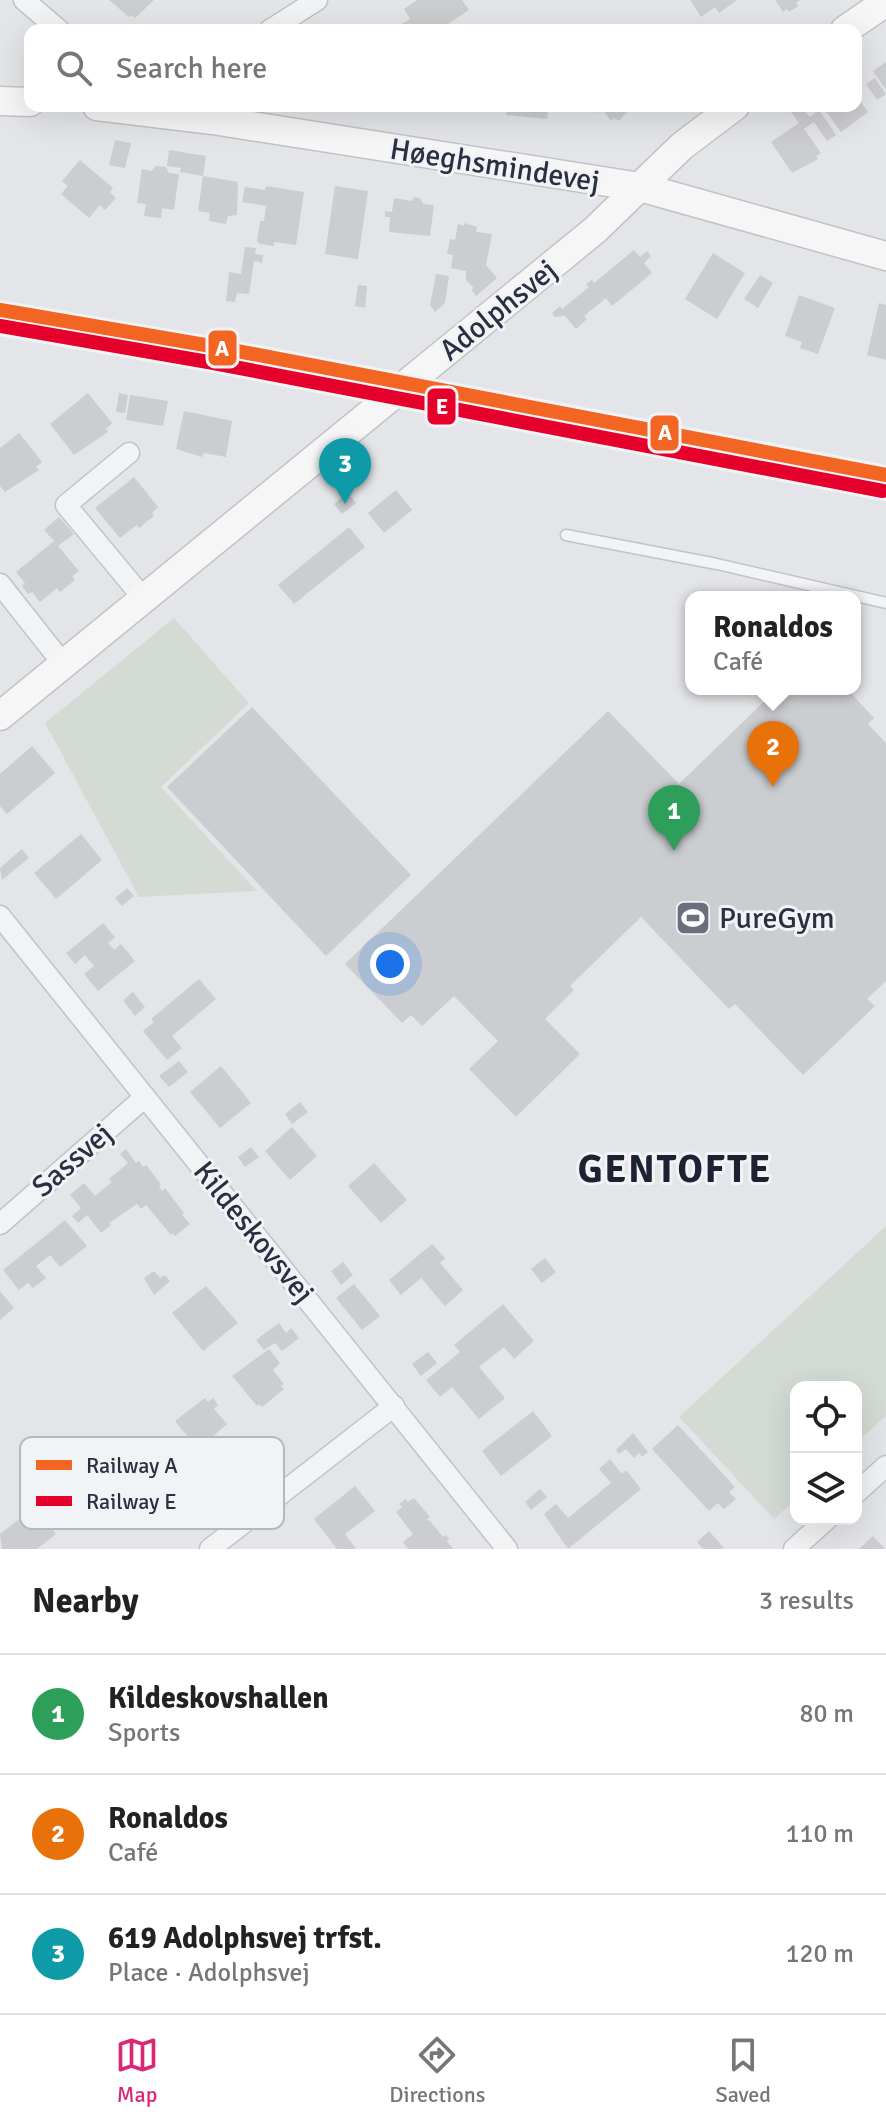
<!DOCTYPE html>
<html lang="en">
<head>
<meta charset="utf-8">
<style>
	:root { --surface:#fff; --page:#f6f6f6; --text:#222; --muted:#767676; --line:#e0e0e0; --accent:#db2777 }
	body { margin:0; font-family:Signika,sans-serif; background:var(--page); color:var(--text) }
	.controls { position:absolute; right:24px; bottom:24px; display:grid; overflow:hidden; border-radius:16px; box-shadow:0 8px 32px #0002 }
	.controls button { width:72px; height:72px; display:grid; place-items:center; padding:0; border:0; border-bottom:2px solid var(--line); background:var(--surface); color:var(--text); font:40px sans-serif }
	.you { position:absolute; left:390px; top:964px; width:28px; height:28px; margin:-20px; border:6px solid #fff; border-radius:50%; background:#1a73e8; box-shadow:0 0 0 12px #1a73e833 }
	.badge { display:grid; place-items:center; width:52px; height:52px; border-radius:50%; background:var(--accent); color:#fff; font-size:26px; font-weight:700 }
	.pin { position:absolute; translate:-50% -66px; filter:drop-shadow(0 2px 4px #0008) }
	.pin::after { content:''; position:absolute; top:42px; width:28px; height:24px; background:inherit; clip-path:polygon(0 0,100% 0,50% 100%) }
	.popup { position:absolute; left:685px; top:591px; width:176px; height:104px; box-sizing:border-box; display:grid; place-content:center; border-radius:16px; background:var(--surface); filter:drop-shadow(0 2px 6px #0005); font-size:26px; white-space:nowrap; color:var(--muted) }
	.popup b { font-size:30px; color:var(--text) }
	.popup::after { content:''; position:absolute; left:50%; top:100%; margin-left:-16px; border:16px solid transparent; border-top-color:var(--surface) }
	.list { margin:0; padding:0; list-style:none }
	h2 { display:flex; justify-content:space-between; align-items:center; height:104px; margin:0; padding:0 32px; font-size:34px }
	h2 small { font-size:26px; font-weight:400; color:var(--muted) }
	.list li { display:grid; grid-template-columns:52px 1fr auto; gap:24px; align-items:center; box-sizing:border-box; height:120px; padding:0 32px; border-top:2px solid var(--line) }
	.list b { display:block; font-size:30px; white-space:nowrap }
	.list p { margin:0; font-size:26px; white-space:nowrap; color:var(--muted) }
	.list em { font-size:26px; font-style:normal; color:var(--muted) }
	.icon { flex:none; width:44px; height:44px; fill:none; stroke:currentColor; stroke-width:2; stroke-linecap:round; stroke-linejoin:round }
	.map { position:relative; flex:none; width:886px; height:1549px; overflow:hidden }
	.search { position:absolute; background:var(--surface); box-shadow:0 8px 32px #0002; left:24px; right:24px; top:24px; height:88px; display:flex; align-items:center; gap:20px; box-sizing:border-box; padding:0 28px; border-radius:16px; color:var(--muted); font-size:30px }
	.sheet { height:464px; background:var(--surface) }
	nav { display:flex; justify-content:space-around; align-items:center; box-sizing:border-box; height:112px; border-top:2px solid var(--line); background:var(--surface); font-size:22px; color:var(--muted) }
	nav a { display:grid; justify-items:center; gap:4px }
	nav .on { color:var(--accent) }
	.map>svg:first-child { display:block }
	.green { fill:#d4dbd4 }
	.building { fill:#cccdd0 }
	.lines { fill:none; stroke-linecap:round; stroke-linejoin:round }
	.lane-casing { stroke:#c2c3c6; stroke-width:13 }
	.street-casing { stroke:#c2c3c6; stroke-width:23 }
	.secondary-casing { stroke:#c2c3c6; stroke-width:31 }
	.lane { stroke:#f2f3f5; stroke-width:10 }
	.street { stroke:#f2f3f5; stroke-width:20 }
	.secondary { stroke:#f6f6f7; stroke-width:28 }
	.rail-1-casing { stroke:#f1f3f7; stroke-width:20 }
	.rail-2-casing { stroke:#f1f3f7; stroke-width:20 }
	.rail-1 { stroke:#f26522; stroke-width:14 }
	.rail-2 { stroke:#e4002b; stroke-width:14 }
	.labels { text-anchor:middle; stroke-width:6; stroke-linejoin:round; paint-order:stroke }
	.street-label { font-size:30px; fill:#2a3041; stroke:#f1f3f7 }
	.poi-label { font-size:30px; fill:#2a3041; stroke:#f1f3f7; text-anchor:start }
	.district-label { font-size:38px; font-weight:bold; letter-spacing:2px; fill:#1c2232; stroke:#f1f3f7 }
	.key { fill:#f1f3f7; stroke:#b5b8c0; stroke-width:2 }
	.key-label { font-size:22px; fill:#2a3041 }
	.line-badge { stroke:#f1f3f7; stroke-width:3 }
	.badge-label { font-size:22px; text-anchor:middle; font-weight:bold; fill:#fff }
</style>
</head>
<body>
<div class="map">
<svg width="886" height="1549" viewBox="0 0 886 1549">
	<rect width="100%" height="100%" fill="#e4e5e8"/>
	<!-- green -->
	<g class="green">
		<path d="M 174,618 L 249,703 L 161,787 L 257,891 L 139,897 L 45,723 Z"/>
		<path d="M 886,1226 L 886,1416 L 856,1443 L 856,1387 L 796,1387 L 796,1499 L 774,1519 L 679,1417 Z"/>
	</g>
	<!-- building -->
	<g class="building">
		<path d="M 109,0 L 154,0 L 135,18 L 131,15 L 129,17 Z"/>
		<path d="M 417,0 L 462,0 L 469,10 L 439,30 L 405,30 L 402,24 L 410,19 L 404,9 Z"/>
		<path d="M 690,0 L 737,0 L 719,13 L 715,7 L 701,17 Z"/>
		<path d="M 775,0 L 800,0 L 796,3 L 798,6 L 789,12 L 787,9 L 783,12 Z"/>
		<path d="M 886,62 L 886,90 L 873,71 Z"/>
		<path d="M 875,78 L 886,94 L 877,100 L 866,84 Z"/>
		<path d="M 856,95 L 868,112 L 841,132 L 822,106 L 856,106 Z"/>
		<path d="M 507,106 L 549,106 L 547,119 L 506,115 Z"/>
		<path d="M 592,106 L 632,106 L 619,121 L 614,118 L 611,121 L 602,109 L 597,113 Z"/>
		<path d="M 800,106 L 810,117 L 819,110 L 836,135 L 827,141 L 814,122 L 804,129 L 821,153 L 816,156 L 818,159 L 792,173 L 771,142 L 799,123 L 791,112 Z"/>
		<path d="M 115,140 L 131,143 L 125,168 L 109,165 Z"/>
		<path d="M 169,150 L 206,156 L 203,176 L 180,172 L 181,168 L 167,166 Z"/>
		<path d="M 80,160 L 113,188 L 110,192 L 116,198 L 105,210 L 100,205 L 89,218 L 61,194 L 68,186 L 62,181 Z"/>
		<path d="M 156,166 L 166,167 L 169,173 L 179,174 L 174,210 L 162,208 L 161,218 L 144,216 L 146,204 L 137,203 L 142,169 L 151,171 Z"/>
		<path d="M 203,176 L 238,182 L 237,215 L 228,216 L 226,224 L 209,221 L 210,213 L 198,211 Z"/>
		<path d="M 266,186 L 304,192 L 296,245 L 274,242 L 274,246 L 260,244 L 257,241 L 260,221 L 264,221 L 266,206 L 242,202 L 245,187 L 265,190 Z"/>
		<path d="M 335,186 L 368,191 L 358,259 L 325,254 Z"/>
		<path d="M 414,197 L 420,198 L 423,204 L 434,205 L 430,236 L 389,232 L 390,217 L 385,217 L 385,211 L 392,212 L 394,198 L 412,201 Z"/>
		<path d="M 464,223 L 477,227 L 476,232 L 492,234 L 486,265 L 497,278 L 476,296 L 472,290 L 473,287 L 466,280 L 466,271 L 451,268 L 453,255 L 447,254 L 450,239 L 455,240 L 458,224 L 464,226 Z"/>
		<path d="M 245,247 L 256,248 L 255,254 L 263,255 L 262,263 L 254,261 L 249,294 L 237,293 L 235,302 L 226,301 L 229,272 L 241,274 Z"/>
		<path d="M 634,250 L 640,257 L 647,251 L 651,256 L 644,263 L 652,273 L 612,306 L 606,298 L 584,316 L 587,319 L 576,329 L 565,316 L 555,317 L 552,313 L 560,306 L 562,309 L 589,287 L 586,284 L 592,280 L 594,283 Z"/>
		<path d="M 713,253 L 745,273 L 717,319 L 685,299 Z"/>
		<path d="M 436,274 L 449,276 L 445,303 L 435,312 L 430,305 Z"/>
		<path d="M 760,275 L 773,283 L 758,308 L 744,299 Z"/>
		<path d="M 358,285 L 367,286 L 365,308 L 355,306 Z"/>
		<path d="M 799,295 L 835,308 L 818,354 L 800,348 L 802,342 L 785,336 Z"/>
		<path d="M 879,303 L 886,305 L 886,360 L 867,355 Z"/>
		<path d="M 88,393 L 112,423 L 106,429 L 108,432 L 74,455 L 50,424 Z"/>
		<path d="M 119,393 L 128,395 L 125,413 L 116,412 Z"/>
		<path d="M 130,395 L 168,401 L 163,426 L 126,420 Z"/>
		<path d="M 184,411 L 232,421 L 226,457 L 204,453 L 202,457 L 176,449 Z"/>
		<path d="M 19,433 L 42,462 L 36,467 L 39,470 L 5,492 L 0,486 L 0,448 Z"/>
		<path d="M 134,477 L 158,507 L 152,513 L 154,516 L 139,528 L 137,525 L 120,538 L 95,508 Z"/>
		<path d="M 396,490 L 412,510 L 384,533 L 368,513 Z"/>
		<path d="M 347,493 L 356,503 L 342,514 L 334,504 Z"/>
		<path d="M 59,517 L 74,534 L 58,546 L 79,571 L 72,576 L 75,580 L 60,592 L 57,588 L 40,602 L 32,592 L 28,594 L 22,586 L 25,583 L 16,572 L 54,541 L 44,530 Z"/>
		<path d="M 349,527 L 365,547 L 294,604 L 278,585 Z"/>
		<path d="M 777,689 L 847,689 L 874,718 L 868,724 L 886,743 L 886,981 L 867,999 L 875,1006 L 803,1075 L 735,1004 L 729,1009 L 641,917 L 570,986 L 574,990 L 545,1019 L 580,1054 L 516,1117 L 469,1069 L 498,1041 L 454,996 L 422,1026 L 411,1015 L 402,1023 L 345,964 L 608,711 L 679,784 Z"/>
		<path d="M 252,707 L 411,875 L 326,956 L 167,787 Z"/>
		<path d="M 32,746 L 55,773 L 7,814 L 0,806 L 0,774 Z"/>
		<path d="M 81,834 L 102,860 L 56,899 L 34,873 Z"/>
		<path d="M 22,849 L 29,858 L 2,880 L 0,868 Z"/>
		<path d="M 127,888 L 134,896 L 122,906 L 115,898 Z"/>
		<path d="M 103,923 L 115,937 L 108,943 L 114,950 L 121,944 L 135,961 L 98,991 L 84,974 L 94,966 L 85,955 L 75,964 L 66,953 Z"/>
		<path d="M 199,979 L 216,999 L 172,1036 L 182,1048 L 167,1060 L 143,1031 L 154,1022 L 151,1019 Z"/>
		<path d="M 133,992 L 145,1007 L 135,1016 L 123,1000 Z"/>
		<path d="M 179,1061 L 188,1072 L 169,1087 L 159,1076 Z"/>
		<path d="M 221,1066 L 251,1103 L 220,1128 L 190,1092 Z"/>
		<path d="M 300,1102 L 308,1112 L 292,1124 L 285,1114 Z"/>
		<path d="M 292,1127 L 317,1156 L 290,1180 L 265,1151 Z"/>
		<path d="M 251,1147 L 259,1157 L 245,1167 L 238,1157 Z"/>
		<path d="M 126,1149 L 136,1163 L 139,1161 L 143,1167 L 146,1165 L 161,1184 L 159,1186 L 162,1191 L 165,1188 L 184,1213 L 182,1215 L 190,1224 L 175,1236 L 173,1233 L 171,1235 L 146,1205 L 141,1209 L 137,1204 L 109,1223 L 111,1225 L 101,1233 L 87,1215 L 78,1223 L 72,1216 L 81,1208 L 70,1195 L 84,1183 L 95,1196 L 112,1182 L 109,1179 L 128,1163 L 120,1154 Z"/>
		<path d="M 374,1163 L 407,1200 L 381,1223 L 348,1186 Z"/>
		<path d="M 65,1220 L 87,1246 L 60,1267 L 50,1255 L 36,1266 L 46,1278 L 33,1288 L 28,1283 L 19,1290 L 3,1270 Z"/>
		<path d="M 432,1244 L 445,1258 L 440,1263 L 463,1290 L 445,1306 L 421,1278 L 401,1295 L 389,1280 Z"/>
		<path d="M 545,1258 L 556,1272 L 542,1283 L 531,1269 Z"/>
		<path d="M 343,1262 L 353,1275 L 341,1285 L 331,1271 Z"/>
		<path d="M 154,1271 L 160,1278 L 165,1275 L 170,1281 L 154,1295 L 144,1278 Z"/>
		<path d="M 354,1284 L 380,1316 L 362,1330 L 336,1298 Z"/>
		<path d="M 206,1286 L 238,1323 L 203,1351 L 172,1313 Z"/>
		<path d="M 0,1291 L 14,1308 L 0,1320 Z"/>
		<path d="M 503,1304 L 534,1341 L 514,1359 L 504,1347 L 479,1367 L 505,1398 L 479,1419 L 452,1387 L 440,1397 L 426,1380 L 460,1352 L 454,1345 Z"/>
		<path d="M 279,1323 L 286,1333 L 291,1328 L 299,1338 L 282,1351 L 275,1343 L 264,1350 L 256,1340 Z"/>
		<path d="M 269,1349 L 280,1363 L 273,1370 L 284,1384 L 281,1386 L 284,1389 L 262,1407 L 259,1404 L 257,1406 L 232,1376 Z"/>
		<path d="M 428,1352 L 437,1363 L 421,1376 L 412,1364 Z"/>
		<path d="M 205,1398 L 208,1402 L 213,1398 L 218,1405 L 214,1409 L 227,1424 L 212,1437 L 216,1442 L 205,1451 L 200,1446 L 197,1448 L 175,1421 Z"/>
		<path d="M 533,1411 L 552,1436 L 501,1476 L 482,1451 Z"/>
		<path d="M 678,1425 L 735,1487 L 729,1492 L 736,1499 L 724,1509 L 718,1503 L 709,1511 L 652,1449 Z"/>
		<path d="M 633,1433 L 648,1452 L 642,1457 L 639,1453 L 634,1458 L 626,1449 L 619,1454 L 616,1450 Z"/>
		<path d="M 126,1449 L 139,1465 L 143,1462 L 149,1469 L 145,1472 L 156,1485 L 127,1508 L 97,1472 Z"/>
		<path d="M 610,1459 L 622,1474 L 626,1470 L 641,1489 L 568,1549 L 544,1514 L 556,1504 L 568,1518 L 611,1483 L 599,1469 Z"/>
		<path d="M 200,1475 L 221,1502 L 203,1516 L 182,1490 Z"/>
		<path d="M 355,1486 L 375,1511 L 345,1534 L 356,1549 L 337,1549 L 314,1519 Z"/>
		<path d="M 540,1489 L 547,1497 L 531,1510 L 525,1502 Z"/>
		<path d="M 414,1498 L 430,1517 L 426,1520 L 430,1521 L 443,1537 L 446,1535 L 449,1539 L 447,1541 L 453,1549 L 408,1549 L 403,1542 L 413,1534 L 396,1512 L 402,1507 L 399,1504 L 406,1499 L 408,1502 Z"/>
		<path d="M 35,1507 L 56,1534 L 37,1549 L 2,1549 L 0,1534 Z"/>
		<path d="M 709,1531 L 724,1548 L 722,1549 L 703,1549 L 697,1542 Z"/>
		<path d="M 873,1536 L 885,1549 L 859,1549 Z"/>
	</g>
	<g class="lines">
		<!-- lane casing -->
		<g class="lane-casing">
			<path id="lane" d="M 566,535 L 717,564 L 886,603"/>
		</g>
		<!-- street casing -->
		<g class="street-casing">
			<g id="street">
				<path d="M 24,0 L 59,30"/>
				<path d="M 270,30 L 317,0"/>
				<path d="M 129,453 L 66,505 L 144,599"/>
				<path d="M 0,584 L 64,665"/>
				<path d="M 0,916 L 507,1549"/>
				<path d="M 0,1224 L 145,1097"/>
				<path d="M 856,1493 L 886,1466"/>
				<path d="M 210,1549 L 394,1406"/>
				<path d="M 794,1549 L 827,1519"/>
			</g>
		</g>
		<!-- secondary casing -->
		<g class="secondary-casing">
			<g id="secondary">
				<path d="M 845,30 L 886,2"/>
				<path d="M 0,101 L 30,102"/>
				<path d="M 97,106 L 213,120 L 640,187 L 886,256"/>
				<path d="M 0,716 L 595,230 L 682,146 L 735,106"/>
			</g>
		</g>
		<!-- lane -->
		<use href="#lane" class="lane"/>
		<!-- street -->
		<use href="#street" class="street"/>
		<!-- secondary -->
		<use href="#secondary" class="secondary"/>
		<!-- rail-1 casing -->
		<g class="rail-1-casing">
			<path id="rail-1" d="M 0,310 L 211,346 L 886,475"/>
		</g>
		<!-- rail-2 casing -->
		<g class="rail-2-casing">
			<path id="rail-2" d="M 0,326 L 208,362 L 883,491"/>
		</g>
		<!-- rail-1 -->
		<use href="#rail-1" class="rail-1"/>
		<!-- rail-2 -->
		<use href="#rail-2" class="rail-2"/>
	</g>
	<!-- icons -->
	<defs>
		<g id="stadium-square" transform="scale(1.8)"><rect x="-9" y="-9" width="18" height="18" rx="4" fill="#6b6f7b" stroke="#f1f3f7"/><path d="M0-5a6.5 5 0 1 0 0 10a6.5 5 0 1 0 0-10ZM-3.5-1.8h7v3.6h-7Z" fill="#fff"/></g>
	</defs>
	<g fill-rule="evenodd">
		<use href="#stadium-square" x="693" y="918"/>
	</g>
	<g class="labels">
		<!-- street labels -->
		<g class="street-label">
			<text transform="translate(495 165) rotate(9)" y="10">Høeghsmindevej</text>
			<text transform="translate(498 310) rotate(-39)" y="10">Adolphsvej</text>
			<text transform="translate(72 1160) rotate(-41)" y="10">Sassvej</text>
			<text transform="translate(254 1232) rotate(51)" y="10">Kildeskovsvej</text>
		</g>
		<!-- poi labels -->
		<g class="poi-label">
			<text x="719" y="928">PureGym</text>
		</g>
		<!-- district labels -->
		<g class="district-label">
			<text x="675" y="1182">GENTOFTE</text>
		</g>
	</g>
	<!-- legend -->
	<rect x="20" y="1437" width="264" height="92" rx="12" class="key"/>
	<rect x="36" y="1460" width="36" height="10" fill="#f26522"/>
	<rect x="36" y="1496" width="36" height="10" fill="#e4002b"/>
	<g class="key-label">
		<text x="86" y="1473">Railway A</text>
		<text x="86" y="1509">Railway E</text>
	</g>
	<g class="line-badge">
		<rect x="207" y="329" width="31" height="38" rx="8" fill="#f26522"/>
		<rect x="426" y="387" width="31" height="39" rx="8" fill="#e4002b"/>
		<rect x="649" y="414" width="31" height="38" rx="8" fill="#f26522"/>
	</g>
	<g class="badge-label">
		<text x="222" y="356">A</text>
		<text x="442" y="414">E</text>
		<text x="665" y="440">A</text>
	</g>
</svg>
<div class="controls">
<button><svg class="icon" aria-label="locate" viewBox="0 0 24 24"><circle cx="12" cy="12" r="6"/><path d="M12 2v4M12 18v4M2 12h4M18 12h4"/></svg></button>
<button><svg class="icon" aria-label="layers" viewBox="0 0 24 24"><path d="M12 4l9 5-9 5-9-5zM3 14l9 5 9-5"/></svg></button>
</div>
<div class="you"></div>
<div class="pin badge" style="left:674px;top:851px;background:#2e9e5b">1</div>
<div class="pin badge" style="left:773px;top:787px;background:#e8710a">2</div>
<div class="popup"><b>Ronaldos</b>Café</div>
<div class="pin badge" style="left:345px;top:504px;background:#0f9aa8">3</div>
<div class="search"><svg class="icon" aria-label="search" viewBox="0 0 24 24"><circle cx="10" cy="10" r="6"/><path d="M15 15l6 6"/></svg>Search here</div>
</div>
<section class="sheet">
<h2>Nearby<small>3 results</small></h2>
<ul class="list">
<li><span class="badge" style="background:#2e9e5b">1</span><div><b>Kildeskovshallen</b><p>Sports</p></div><em>80 m</em></li>
<li><span class="badge" style="background:#e8710a">2</span><div><b>Ronaldos</b><p>Café</p></div><em>110 m</em></li>
<li><span class="badge" style="background:#0f9aa8">3</span><div><b>619 Adolphsvej trfst.</b><p>Place · Adolphsvej</p></div><em>120 m</em></li>
</ul>
</section>
<nav>
<a class="on"><svg class="icon" aria-label="map" viewBox="0 0 24 24"><path d="M3 6l6-2 6 2 6-2v14l-6 2-6-2-6 2zM9 4v14M15 6v14"/></svg>Map</a>
<a><svg class="icon" aria-label="directions" viewBox="0 0 24 24"><path d="M12 3l9 9-9 9-9-9zM9 14v-3h6M13 9l2 2-2 2"/></svg>Directions</a>
<a><svg class="icon" aria-label="saved" viewBox="0 0 24 24"><path d="M7 4h10v16l-5-4-5 4z"/></svg>Saved</a>
</nav>
</body>
</html>
